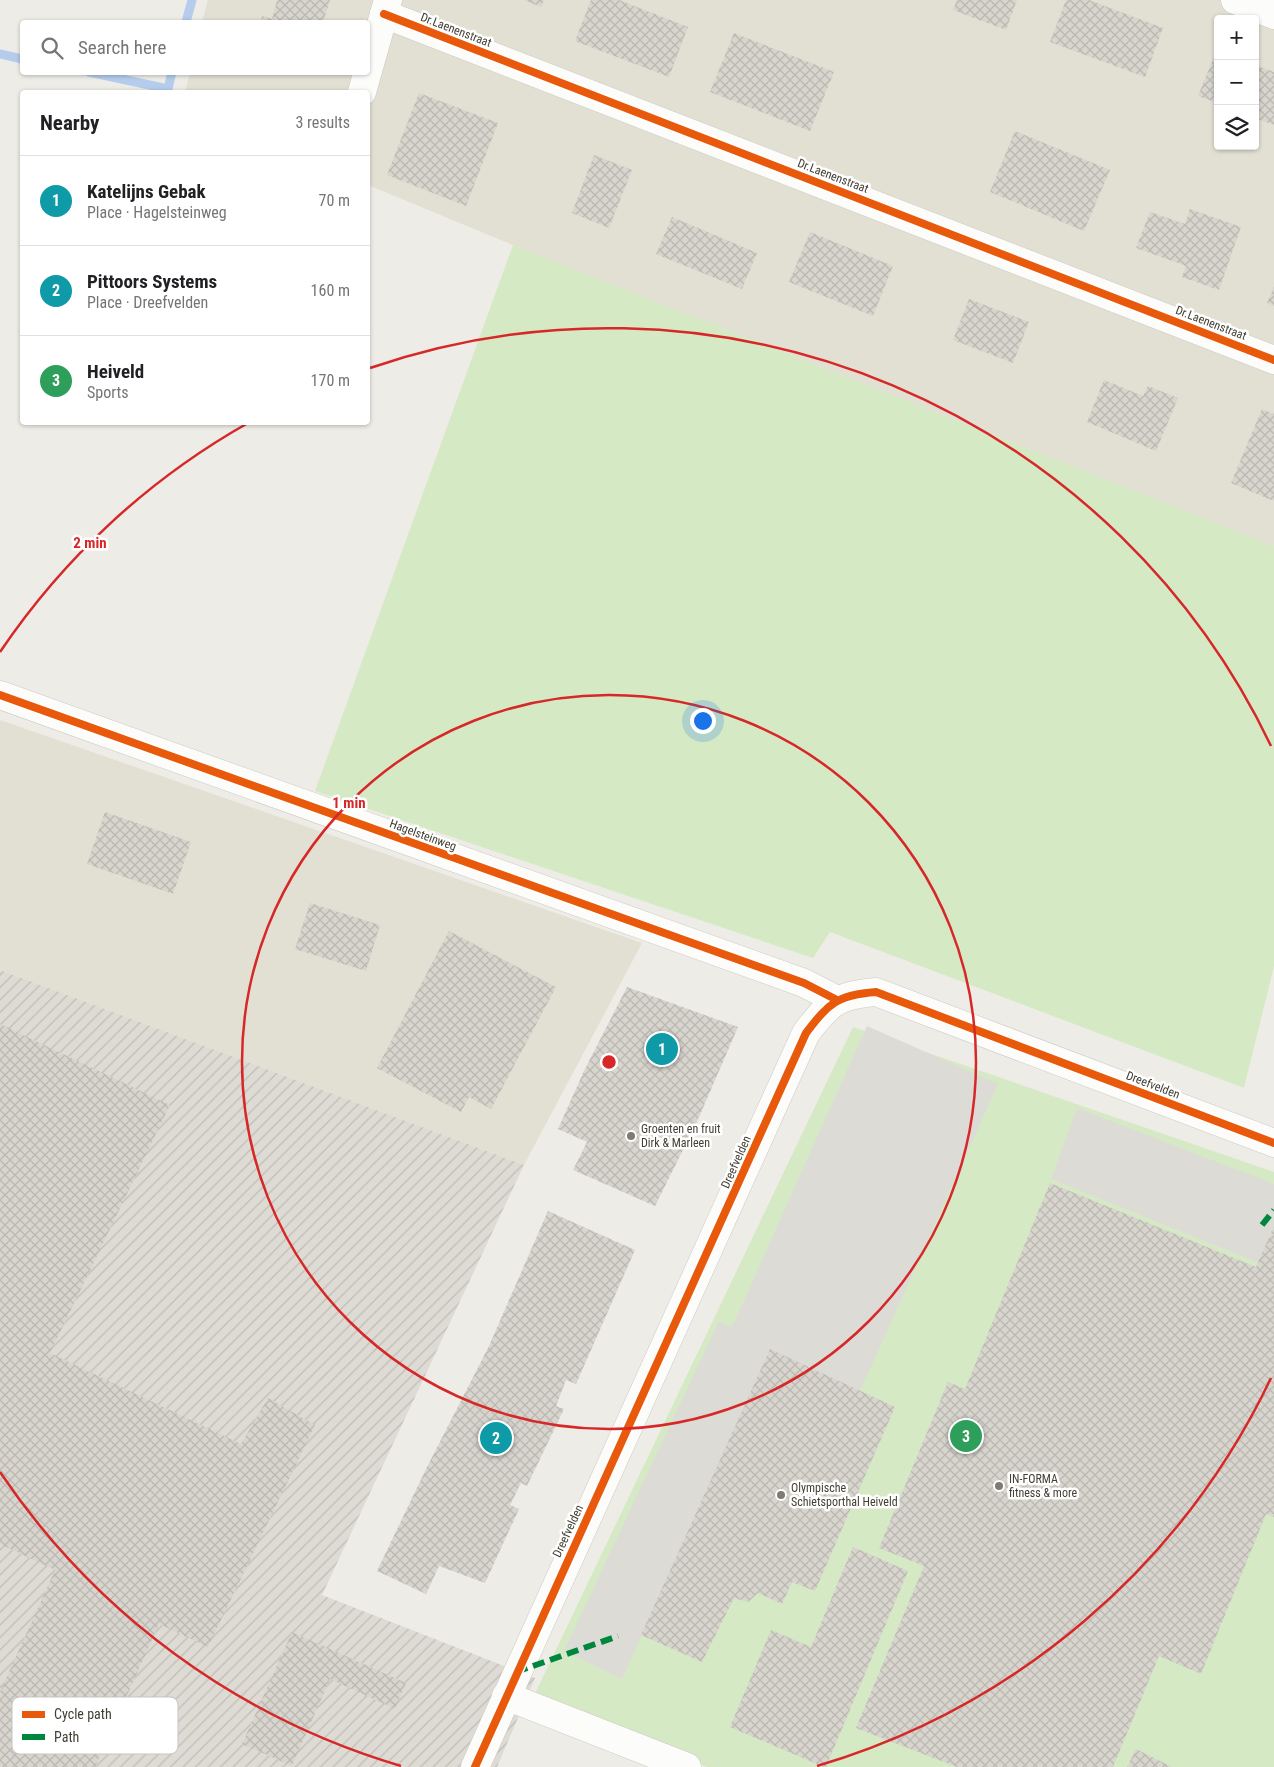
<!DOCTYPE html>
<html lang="en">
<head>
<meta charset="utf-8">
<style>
	:root { --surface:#fff; --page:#f6f6f6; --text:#202124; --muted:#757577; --line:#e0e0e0; --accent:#ea580c }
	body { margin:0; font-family:"Roboto Condensed",sans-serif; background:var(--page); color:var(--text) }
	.controls { position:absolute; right:15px; top:15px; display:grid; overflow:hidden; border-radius:5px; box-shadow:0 1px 4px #0004 }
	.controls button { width:45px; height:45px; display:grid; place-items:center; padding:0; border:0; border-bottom:1px solid var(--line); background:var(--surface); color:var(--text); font:25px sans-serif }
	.you { position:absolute; left:702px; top:720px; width:18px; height:18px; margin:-12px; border:4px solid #fff; border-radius:50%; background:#1a73e8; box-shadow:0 0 0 8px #1a73e833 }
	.badge { display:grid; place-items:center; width:32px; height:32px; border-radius:50%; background:var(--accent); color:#fff; font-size:16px; font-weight:700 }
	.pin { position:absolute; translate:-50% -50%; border:2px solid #fff; box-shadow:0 1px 5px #0006 }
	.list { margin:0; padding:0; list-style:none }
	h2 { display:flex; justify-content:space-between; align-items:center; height:65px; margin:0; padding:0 20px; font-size:21px }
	h2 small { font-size:16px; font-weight:400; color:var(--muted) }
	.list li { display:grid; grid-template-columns:32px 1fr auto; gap:15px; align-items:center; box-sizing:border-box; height:90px; padding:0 20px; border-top:1px solid var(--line) }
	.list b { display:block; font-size:19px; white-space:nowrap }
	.list p { margin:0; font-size:16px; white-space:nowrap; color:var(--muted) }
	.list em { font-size:16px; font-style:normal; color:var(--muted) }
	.icon { flex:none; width:28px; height:28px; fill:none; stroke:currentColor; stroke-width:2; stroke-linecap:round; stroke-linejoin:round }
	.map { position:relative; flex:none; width:1274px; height:1767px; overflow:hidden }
	.search { position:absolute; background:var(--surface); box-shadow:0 1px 4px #0004; left:20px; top:20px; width:350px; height:55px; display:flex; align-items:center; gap:12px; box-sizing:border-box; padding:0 18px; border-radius:5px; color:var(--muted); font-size:19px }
	.panel { position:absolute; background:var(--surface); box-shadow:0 1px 4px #0004; left:20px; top:90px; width:350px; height:335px; border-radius:5px }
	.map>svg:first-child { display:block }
	.residential { fill:#e2dfd3; fill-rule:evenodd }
	.industrial { fill:url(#industrial-furrows) }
	.green { fill:#d5e9c5 }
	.parking { fill:#dddbd6 }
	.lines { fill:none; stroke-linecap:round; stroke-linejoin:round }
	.stream { stroke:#b5ccec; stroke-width:9 }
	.building { fill:url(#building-cross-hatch) }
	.minor-casing { stroke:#cccac3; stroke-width:29 }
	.minor { stroke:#fcfcfb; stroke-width:28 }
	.quiet { stroke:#00873e; stroke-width:6; stroke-dasharray:12 6; stroke-linecap:butt }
	.cycleway-casing { stroke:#fff; stroke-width:11 }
	.cycleway { stroke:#e8590c; stroke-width:8 }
	.ring { fill:none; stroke:#d62828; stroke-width:2.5 }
	.poi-dot { fill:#7e7c72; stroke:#fff; stroke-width:2 }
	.labels { text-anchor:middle; stroke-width:5; stroke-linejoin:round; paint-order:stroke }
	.street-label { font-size:12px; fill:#423f33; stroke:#fff }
	.poi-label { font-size:12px; fill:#423f33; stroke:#fff; text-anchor:start }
	.key { fill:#fff; stroke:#c6c5c2; stroke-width:1 }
	.key-label { font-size:14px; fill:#423f33 }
	.centre { fill:#d62828; stroke:#fff; stroke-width:2.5 }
	.ring-label { font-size:15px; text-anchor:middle; font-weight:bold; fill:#d62828; stroke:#fff; stroke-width:5; stroke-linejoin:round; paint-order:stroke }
</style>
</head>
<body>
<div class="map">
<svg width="1274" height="1767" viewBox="0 0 1274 1767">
	<defs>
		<pattern id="industrial-furrows" width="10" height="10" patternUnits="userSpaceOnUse" patternTransform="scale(1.25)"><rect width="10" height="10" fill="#dedbd4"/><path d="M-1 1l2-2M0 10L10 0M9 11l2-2" fill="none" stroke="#c0bdb6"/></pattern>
		<pattern id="building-cross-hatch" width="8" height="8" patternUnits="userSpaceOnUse" patternTransform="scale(1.25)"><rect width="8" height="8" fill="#d7d5ce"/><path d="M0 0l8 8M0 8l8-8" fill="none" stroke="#bab8b1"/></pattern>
	</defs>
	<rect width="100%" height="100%" fill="#eeece6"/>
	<!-- residential -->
	<g class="residential">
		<path d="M 208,0 L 1274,0 L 1274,546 L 513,245 L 368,185 L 368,92 L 185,92 L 190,73 L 368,72 L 368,22 L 202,22 ZM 1218,19 L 1255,19 L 1255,146 L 1218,146 Z"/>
		<path d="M 0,720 L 642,943 L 524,1165 L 0,970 Z"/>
	</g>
	<!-- industrial -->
	<path class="industrial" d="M 0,970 L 524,1165 L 322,1595 L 535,1678 L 497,1767 L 0,1767 Z"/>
	<!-- green -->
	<g class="green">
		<path d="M 513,245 L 1274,546 L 1274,966 L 1244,1088 L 830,932 L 813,958 L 315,791 Z"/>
		<path d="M 853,1027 L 1274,1172 L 1274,1767 L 707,1767 L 532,1700 Z"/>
	</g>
	<!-- parking -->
	<g class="parking">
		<path d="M 867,1026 L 998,1084 L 860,1391 L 770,1350 L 622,1679 L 564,1651 L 719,1321 L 732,1327 Z"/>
		<path d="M 1077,1108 L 1274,1184 L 1274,1223 L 1259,1263 L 1051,1179 Z"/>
	</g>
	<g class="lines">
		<!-- stream -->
		<g class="stream">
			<path d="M 186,22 L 192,0"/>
			<path d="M 0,54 L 22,59"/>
			<path d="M 89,72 L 168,89 L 172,72"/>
		</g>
	</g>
	<!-- building -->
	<g class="building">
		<path d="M 277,0 L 330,0 L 323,22 L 261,22 L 262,16 L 272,19 Z"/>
		<path d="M 524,0 L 544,0 L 541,7 Z"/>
		<path d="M 591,0 L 619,0 L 688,27 L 669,77 L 575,41 Z"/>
		<path d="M 957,0 L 1017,0 L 1006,30 L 953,10 Z"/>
		<path d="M 1066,0 L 1089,0 L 1163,28 L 1145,77 L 1050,42 Z"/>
		<path d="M 734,33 L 834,72 L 810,131 L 710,92 Z"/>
		<path d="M 1218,47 L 1218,103 L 1198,96 Z"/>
		<path d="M 1255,65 L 1274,72 L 1274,125 L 1255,118 Z"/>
		<path d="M 419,93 L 498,123 L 466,206 L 387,175 Z"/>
		<path d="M 1015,131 L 1110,170 L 1084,231 L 990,192 Z"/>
		<path d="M 594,155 L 632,170 L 609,228 L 572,213 Z"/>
		<path d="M 1190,209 L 1241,227 L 1219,290 L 1182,277 L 1186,266 L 1136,248 L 1150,212 L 1185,224 Z"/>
		<path d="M 672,217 L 757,253 L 742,289 L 656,254 Z"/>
		<path d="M 810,232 L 893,266 L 873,316 L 789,282 Z"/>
		<path d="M 1274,286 L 1274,306 L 1267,303 Z"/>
		<path d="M 969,299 L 1029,322 L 1013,363 L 953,340 Z"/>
		<path d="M 1104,380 L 1143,396 L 1148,386 L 1178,398 L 1156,451 L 1087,422 Z"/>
		<path d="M 1262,409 L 1274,414 L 1274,501 L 1231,483 Z"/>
		<path d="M 105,812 L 191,842 L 173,894 L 87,864 Z"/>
		<path d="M 310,903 L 380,925 L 366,971 L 295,949 Z"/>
		<path d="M 449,931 L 556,987 L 491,1109 L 469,1097 L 461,1112 L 377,1068 Z"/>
		<path d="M 627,987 L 738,1027 L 696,1124 L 655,1206 L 573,1170 L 587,1142 L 558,1129 L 584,1071 Z"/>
		<path d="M 0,1024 L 170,1105 L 50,1353 L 241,1444 L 268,1398 L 315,1425 L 208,1647 L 159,1624 L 95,1767 L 0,1767 L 0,1692 L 55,1570 L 0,1544 Z"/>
		<path d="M 1050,1183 L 1256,1267 L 1274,1226 L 1274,1517 L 1266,1514 L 1201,1674 L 1159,1656 L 1113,1767 L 957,1767 L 856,1728 L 924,1566 L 879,1548 L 948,1382 L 965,1389 Z"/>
		<path d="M 548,1211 L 635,1250 L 576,1384 L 566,1380 L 556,1406 L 564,1409 L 527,1486 L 521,1483 L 510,1505 L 519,1509 L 485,1583 L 439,1566 L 426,1594 L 377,1571 L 427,1467 L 489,1346 Z"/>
		<path d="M 770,1349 L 895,1407 L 815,1591 L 792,1582 L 782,1604 L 758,1593 L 748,1602 L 734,1598 L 702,1662 L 641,1635 Z"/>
		<path d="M 853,1547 L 908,1571 L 826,1767 L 824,1767 L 730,1727 L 771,1630 L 811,1647 Z"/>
		<path d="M 292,1632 L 406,1683 L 395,1709 L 330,1679 L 292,1766 L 242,1744 Z"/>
		<path d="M 1136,1749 L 1172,1767 L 1127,1767 Z"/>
	</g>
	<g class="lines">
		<!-- minor casing -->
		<g class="minor-casing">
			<g id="minor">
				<path d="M 1235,0 L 1274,15"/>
				<path d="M 384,14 L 1274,360"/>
				<path d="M 362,92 L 388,0"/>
				<path d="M 0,695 L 804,983 L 837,1000"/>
				<path d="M 506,1696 L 687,1767"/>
				<path d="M 475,1767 C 583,1522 696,1278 806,1033 C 829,1003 837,995 876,992 L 1274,1143"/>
			</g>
		</g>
		<!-- minor -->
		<use href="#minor" class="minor"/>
		<!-- quiet -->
		<g class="quiet">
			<path d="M 1262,1225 L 1274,1210"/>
			<path d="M 516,1672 L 618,1636"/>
		</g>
		<!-- cycleway casing -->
		<g class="cycleway-casing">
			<g id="cycleway">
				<path d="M 384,14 L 1274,360"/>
				<path d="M 0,695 L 804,983 L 837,1000"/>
				<path d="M 475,1767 C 583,1522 696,1278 806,1033 C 829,1003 837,995 876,992 L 1274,1143"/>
			</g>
		</g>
		<!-- cycleway -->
		<use href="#cycleway" class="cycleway"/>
	</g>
	<!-- distance rings -->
	<g class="ring">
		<circle cx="609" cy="1062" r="367"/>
		<path d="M1271 1378A734 734 0 0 1 817 1766M401 1766A734 734 0 0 1 0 1472M0 652A734 734 0 0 1 248 423M370 368A734 734 0 0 1 1271 746"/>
	</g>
	<!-- markers -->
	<g class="poi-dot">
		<circle cx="631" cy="1136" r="5"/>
		<circle cx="999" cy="1486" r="5"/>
		<circle cx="781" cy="1495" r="5"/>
	</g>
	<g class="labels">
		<!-- street labels -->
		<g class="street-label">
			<text transform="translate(456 30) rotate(21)" y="4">Dr.Laenenstraat</text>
			<text transform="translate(833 176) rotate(21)" y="4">Dr.Laenenstraat</text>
			<text transform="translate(1211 323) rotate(21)" y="4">Dr.Laenenstraat</text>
			<text transform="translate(423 835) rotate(20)" y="4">Hagelsteinweg</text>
			<text transform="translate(1153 1085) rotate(21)" y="4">Dreefvelden</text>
			<text transform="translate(736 1162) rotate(-66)" y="4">Dreefvelden</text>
			<text transform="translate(568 1531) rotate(-65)" y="4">Dreefvelden</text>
		</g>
		<!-- poi labels -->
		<g class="poi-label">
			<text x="641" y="1133">Groenten en fruit<tspan x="641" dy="14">Dirk &amp; Marleen</tspan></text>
			<text x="1009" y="1483">IN-FORMA<tspan x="1009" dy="14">fitness &amp; more</tspan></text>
			<text x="791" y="1492">Olympische<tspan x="791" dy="14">Schietsporthal Heiveld</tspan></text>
		</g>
	</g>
	<!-- legend -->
	<rect x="12" y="1697" width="166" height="57" rx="8" class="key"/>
	<rect x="22" y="1711" width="23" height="7" fill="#e8590c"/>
	<rect x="22" y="1734" width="23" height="6" fill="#00873e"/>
	<g class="key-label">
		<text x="54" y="1719">Cycle path</text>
		<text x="54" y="1742">Path</text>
	</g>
	<circle cx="609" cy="1062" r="8" class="centre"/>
	<g class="ring-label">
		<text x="90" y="548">2 min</text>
		<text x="349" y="808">1 min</text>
	</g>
</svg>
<div class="controls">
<button>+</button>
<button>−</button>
<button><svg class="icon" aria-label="layers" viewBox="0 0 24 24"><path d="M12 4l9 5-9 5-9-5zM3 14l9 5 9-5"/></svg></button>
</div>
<div class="you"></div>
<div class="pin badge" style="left:662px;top:1049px;background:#0f9aa8">1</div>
<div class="pin badge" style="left:496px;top:1438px;background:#0f9aa8">2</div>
<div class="pin badge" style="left:966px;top:1436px;background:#2e9e5b">3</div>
<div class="search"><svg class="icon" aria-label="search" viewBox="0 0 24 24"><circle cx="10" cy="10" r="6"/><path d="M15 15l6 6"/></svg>Search here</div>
<section class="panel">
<h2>Nearby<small>3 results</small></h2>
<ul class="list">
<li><span class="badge" style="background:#0f9aa8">1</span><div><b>Katelijns Gebak</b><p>Place · Hagelsteinweg</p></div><em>70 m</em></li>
<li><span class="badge" style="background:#0f9aa8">2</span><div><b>Pittoors Systems</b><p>Place · Dreefvelden</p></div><em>160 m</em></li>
<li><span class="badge" style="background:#2e9e5b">3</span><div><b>Heiveld</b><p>Sports</p></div><em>170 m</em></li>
</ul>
</section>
</div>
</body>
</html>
